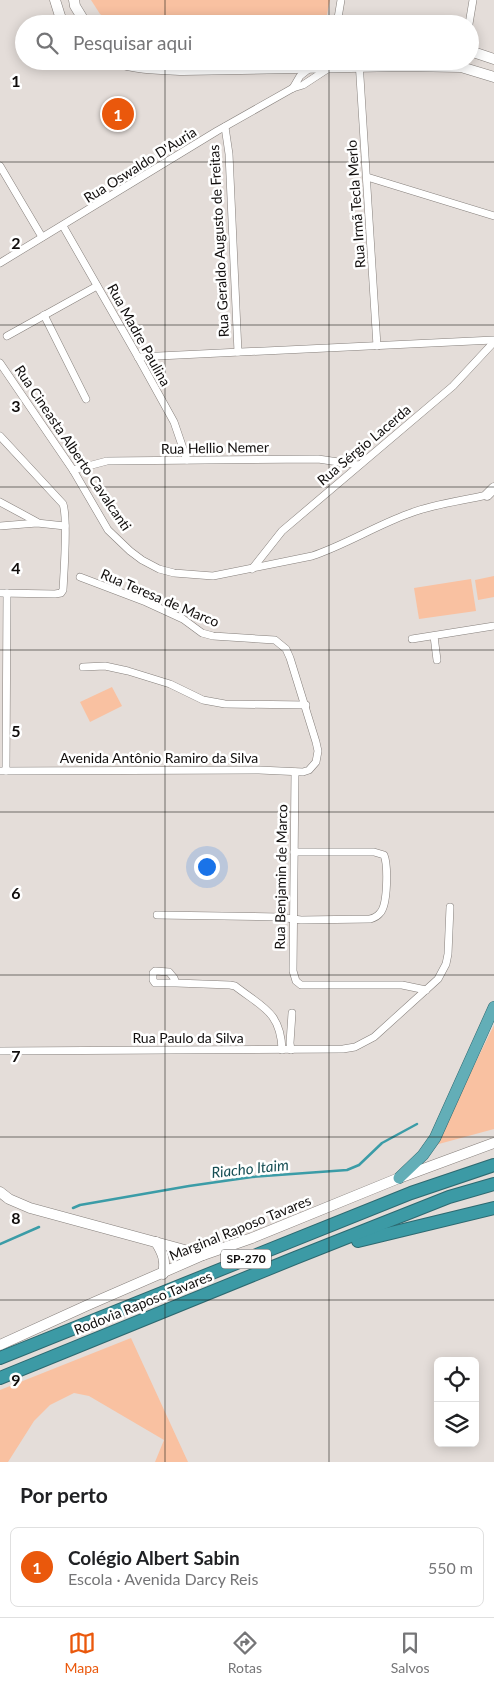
<!DOCTYPE html>
<html lang="pt">
<head>
<meta charset="utf-8">
<style>
	:root { --surface:#fff; --page:#f2f2f2; --text:#202124; --muted:#757577; --line:#e0e0e0; --accent:#ea580c }
	body { margin:0; font-family:Lato,sans-serif; background:var(--page); color:var(--text) }
	.controls { position:absolute; right:15px; bottom:15px; display:grid; overflow:hidden; border-radius:8px; box-shadow:0 2px 12px #0003 }
	.controls button { width:45px; height:45px; display:grid; place-items:center; padding:0; border:0; border-bottom:1px solid var(--line); background:var(--surface); color:var(--text); font:25px sans-serif }
	.you { position:absolute; left:206px; top:866px; width:18px; height:18px; margin:-12px; border:4px solid #fff; border-radius:50%; background:#1a73e8; box-shadow:0 0 0 8px #1a73e833 }
	.badge { display:grid; place-items:center; width:32px; height:32px; border-radius:50%; background:var(--accent); color:#fff; font-size:16px; font-weight:700 }
	.pin { position:absolute; translate:-50% -50%; border:2px solid #fff; box-shadow:0 1px 5px #0006 }
	.list { margin:0; padding:0; list-style:none }
	h2 { display:flex; justify-content:space-between; align-items:center; height:65px; margin:0; padding:0 20px; font-size:21px }
	h2 small { font-size:16px; font-weight:400; color:var(--muted) }
	.list li { display:grid; grid-template-columns:32px 1fr auto; gap:15px; align-items:center; box-sizing:border-box; height:80px; margin:0 10px 10px; padding:0 10px; border:1px solid var(--line); border-radius:8px }
	.list b { display:block; font-size:19px; white-space:nowrap }
	.list p { margin:0; font-size:16px; white-space:nowrap; color:var(--muted) }
	.list em { font-size:16px; font-style:normal; color:var(--muted) }
	.icon { flex:none; width:28px; height:28px; fill:none; stroke:currentColor; stroke-width:2; stroke-linecap:round; stroke-linejoin:round }
	.map { position:relative; flex:none; width:494px; height:1462px; overflow:hidden }
	.search { position:absolute; background:var(--surface); box-shadow:0 2px 12px #0003; left:15px; right:15px; top:15px; height:55px; display:flex; align-items:center; gap:12px; box-sizing:border-box; padding:0 18px; border-radius:28px; color:var(--muted); font-size:19px }
	.sheet { height:155px; background:var(--surface) }
	nav { display:flex; justify-content:space-around; align-items:center; box-sizing:border-box; height:70px; border-top:1px solid var(--line); background:var(--surface); font-size:14px; color:var(--muted) }
	nav a { display:grid; justify-items:center; gap:2px }
	nav .on { color:var(--accent) }
	.map>svg:first-child { display:block }
	.green { fill:#f9c1a1 }
	.lines { fill:none; stroke-linecap:round; stroke-linejoin:round }
	.stream { stroke:#3b9ca7; stroke-width:2.5 }
	.minor-casing { stroke:#857f7b; stroke-width:8 }
	.secondary-casing { stroke:#857f7b; stroke-width:11 }
	.trunk-casing { stroke:#2d6970; stroke-width:12 }
	.motorway-casing { stroke:#2d6970; stroke-width:14 }
	.minor { stroke:#fff; stroke-width:7 }
	.secondary { stroke:#fff; stroke-width:10 }
	.trunk { stroke:#63aeb7; stroke-width:11 }
	.motorway { stroke:#3c9aa5; stroke-width:12 }
	.grid { fill:none; stroke:#110e0d; stroke-width:1; stroke-opacity:0.55 }
	.labels { text-anchor:middle; stroke-width:5; stroke-linejoin:round; paint-order:stroke }
	.shield { fill:#fff; stroke:#585656; stroke-width:1 }
	.shield-label { font-size:12px; font-weight:bold; fill:#110e0d }
	.street-label { font-size:14px; fill:#110e0d; stroke:#fff }
	.water-label { font-size:15px; font-style:italic; fill:#164e54; stroke:#fff }
	.grid-label { font-size:16px; text-anchor:middle; font-weight:bold; fill:#110e0d; stroke:#fff; stroke-width:5; stroke-linejoin:round; paint-order:stroke }
</style>
</head>
<body>
<div class="map">
<svg width="494" height="1462" viewBox="0 0 494 1462">
	<rect width="100%" height="100%" fill="#e4ddd9"/>
	<!-- green -->
	<g class="green">
		<path d="M 91,0 L 330,0 L 325,24 L 114,24 L 100,14 Z"/>
		<path d="M 494,576 L 494,597 L 478,600 L 475,580 Z"/>
		<path d="M 471,579 L 476,611 L 419,619 L 414,588 Z"/>
		<path d="M 112,687 L 122,706 L 90,722 L 80,702 Z"/>
		<path d="M 494,1025 L 494,1129 L 435,1145 Z"/>
		<path d="M 131,1338 L 188,1462 L 155,1462 L 164,1440 L 89,1396 L 74,1393 L 50,1405 L 34,1421 L 8,1462 L 0,1462 L 0,1390 Z"/>
	</g>
	<g class="lines">
		<!-- stream -->
		<g class="stream">
			<path d="M 73,1208 L 80,1205 L 189,1186 L 252,1177 L 347,1170 L 359,1165 L 382,1143 L 417,1124"/>
			<path d="M 0,1244 L 39,1227"/>
		</g>
		<!-- minor casing -->
		<g class="minor-casing">
			<g id="minor">
				<path d="M 337,24 L 341,0"/>
				<path d="M 469,24 L 473,0"/>
				<path d="M 359,61 L 377,346"/>
				<path d="M 293,88 L 300,76 L 310,68"/>
				<path d="M 225,127 L 229,154 L 238,352"/>
				<path d="M 0,166 L 42,237"/>
				<path d="M 367,177 L 494,216"/>
				<path d="M 63,226 L 138,357 L 174,422 L 187,460"/>
				<path d="M 0,263 L 217,131 L 293,88 L 303,85 L 329,68"/>
				<path d="M 44,315 L 86,399"/>
				<path d="M 7,336 L 97,286"/>
				<path d="M 138,357 L 494,340"/>
				<path d="M 0,363 L 73,470 L 108,530 L 130,551 L 142,560 L 159,569 L 174,573 L 213,576 L 312,556 C 345,545 375,526 408,514 C 433,504 461,501 487,495"/>
				<path d="M 0,436 L 63,504 C 68,518 64,572 63,590 L 61,593 L 55,594 L 0,593"/>
				<path d="M 73,470 L 107,461 L 318,459 L 359,465"/>
				<path d="M 0,502 L 37,522"/>
				<path d="M 0,526 L 37,523 L 65,526"/>
				<path d="M 252,569 L 282,531 L 453,386 L 494,342"/>
				<path d="M 434,636 L 437,660"/>
				<path d="M 412,639 L 494,626"/>
				<path d="M 83,667 L 105,666 L 128,671 L 170,684 L 203,700 L 225,704 L 306,705"/>
				<path d="M 0,771 L 259,770 L 303,772 L 309,770 L 316,762 L 318,751 L 316,742 L 290,658 L 286,649 L 275,640 L 213,636 L 202,633 L 183,619 L 146,602 L 80,577"/>
				<path d="M 6,771 L 7,593"/>
				<path d="M 295,772 L 293,971 L 296,981 L 301,985 L 402,985 L 426,990"/>
				<path d="M 157,915 L 279,917 L 301,920 L 370,919 C 374,918 377,917 380,913 C 388,905 388,865 384,855 L 374,852 L 294,852"/>
				<path d="M 176,983 L 155,983 L 153,980 L 153,973 L 155,971 L 169,972 L 174,978 L 176,983 L 230,985 L 235,986 C 262,1007 281,1012 282,1050"/>
				<path d="M 291,1050 L 290,1043 L 292,1013"/>
				<path d="M 0,1051 L 343,1049 L 355,1047 L 374,1037 L 438,979 L 446,964 L 448,954 L 450,907"/>
			</g>
		</g>
		<!-- secondary casing -->
		<g class="secondary-casing">
			<g id="secondary">
				<path d="M 55,0 L 60,16 L 64,24"/>
				<path d="M 74,0 L 75,6 L 86,24"/>
				<path d="M 470,51 L 494,59"/>
				<path d="M 113,61 C 136,69 159,69 183,70 L 405,66 L 461,67 L 494,77"/>
				<path d="M 487,495 L 494,488"/>
				<path d="M 0,1192 L 9,1199 L 30,1208 L 203,1255"/>
				<path d="M 156,1242 C 163,1253 166,1261 163,1274"/>
				<path d="M 0,1345 L 88,1305 L 203,1255 L 252,1238 L 399,1178 L 494,1143"/>
			</g>
		</g>
		<!-- trunk casing -->
		<g class="trunk-casing">
			<path id="trunk" d="M 399,1178 L 423,1155 L 435,1138 L 494,1007"/>
		</g>
		<!-- motorway casing -->
		<g class="motorway-casing">
			<g id="motorway">
				<path d="M 358,1241 L 494,1208"/>
				<path d="M 0,1358 L 411,1193 L 494,1165"/>
				<path d="M 0,1378 L 295,1258 L 449,1197 L 494,1184"/>
			</g>
		</g>
		<!-- minor -->
		<use href="#minor" class="minor"/>
		<!-- secondary -->
		<use href="#secondary" class="secondary"/>
		<!-- trunk -->
		<use href="#trunk" class="trunk"/>
		<!-- motorway -->
		<use href="#motorway" class="motorway"/>
	</g>
	<!-- grid -->
	<path class="grid" d="M 165,0 L 165,24M 329,0 L 329,24M 165,61 L 165,1462M 329,61 L 329,1462M 0,162 L 494,162M 0,325 L 494,325M 0,487 L 494,487M 0,650 L 494,650M 0,812 L 494,812M 0,975 L 494,975M 0,1137 L 494,1137M 0,1300 L 494,1300"/>
	<g class="labels">
		<!-- shield labels -->
		<rect class="shield" x="221" y="1249.5" width="50" height="19" rx="4"/>
		<g class="shield-label">
			<text x="246" y="1263">SP-270</text>
		</g>
		<!-- street labels -->
		<g class="street-label">
			<text transform="translate(140 165) rotate(-32)" y="5">Rua Oswaldo D'Auria</text>
			<text transform="translate(356 204) rotate(-94)" y="5">Rua Irmã Tecla Merlo</text>
			<text transform="translate(219 241) rotate(-93)" y="5">Rua Geraldo Augusto de Freitas</text>
			<text transform="translate(139 335) rotate(61)" y="5">Rua Madre Paulina</text>
			<text transform="translate(364 445) rotate(-40)" y="5">Rua Sérgio Lacerda</text>
			<text transform="translate(73 448) rotate(56)" y="5">Rua Cineasta Alberto Cavalcanti</text>
			<text transform="translate(215 448) rotate(-1)" y="5">Rua Hellio Nemer</text>
			<text transform="translate(160 598) rotate(23)" y="5">Rua Teresa de Marco</text>
			<text x="159" y="763">Avenida Antônio Ramiro da Silva</text>
			<text transform="translate(281 877) rotate(-89)" y="5">Rua Benjamin de Marco</text>
			<text x="188" y="1043">Rua Paulo da Silva</text>
			<text transform="translate(240 1228) rotate(-22)" y="5">Marginal Raposo Tavares</text>
			<text transform="translate(143 1303) rotate(-22)" y="5">Rodovia Raposo Tavares</text>
		</g>
		<!-- water labels -->
		<g class="water-label">
			<text transform="translate(250 1169) rotate(-6)" y="5">Riacho Itaim</text>
		</g>
	</g>
	<g class="grid-label">
		<text x="16" y="87">1</text>
		<text x="16" y="249">2</text>
		<text x="16" y="412">3</text>
		<text x="16" y="574">4</text>
		<text x="16" y="737">5</text>
		<text x="16" y="899">6</text>
		<text x="16" y="1062">7</text>
		<text x="16" y="1224">8</text>
		<text x="16" y="1386">9</text>
	</g>
</svg>
<div class="controls">
<button><svg class="icon" aria-label="locate" viewBox="0 0 24 24"><circle cx="12" cy="12" r="6"/><path d="M12 2v4M12 18v4M2 12h4M18 12h4"/></svg></button>
<button><svg class="icon" aria-label="layers" viewBox="0 0 24 24"><path d="M12 4l9 5-9 5-9-5zM3 14l9 5 9-5"/></svg></button>
</div>
<div class="you"></div>
<div class="pin badge" style="left:118px;top:114px">1</div>
<div class="search"><svg class="icon" aria-label="search" viewBox="0 0 24 24"><circle cx="10" cy="10" r="6"/><path d="M15 15l6 6"/></svg>Pesquisar aqui</div>
</div>
<section class="sheet">
<h2>Por perto<small></small></h2>
<ul class="list">
<li><span class="badge">1</span><div><b>Colégio Albert Sabin</b><p>Escola · Avenida Darcy Reis</p></div><em>550 m</em></li>
</ul>
</section>
<nav>
<a class="on"><svg class="icon" aria-label="map" viewBox="0 0 24 24"><path d="M3 6l6-2 6 2 6-2v14l-6 2-6-2-6 2zM9 4v14M15 6v14"/></svg>Mapa</a>
<a><svg class="icon" aria-label="directions" viewBox="0 0 24 24"><path d="M12 3l9 9-9 9-9-9zM9 14v-3h6M13 9l2 2-2 2"/></svg>Rotas</a>
<a><svg class="icon" aria-label="saved" viewBox="0 0 24 24"><path d="M7 4h10v16l-5-4-5 4z"/></svg>Salvos</a>
</nav>
</body>
</html>
